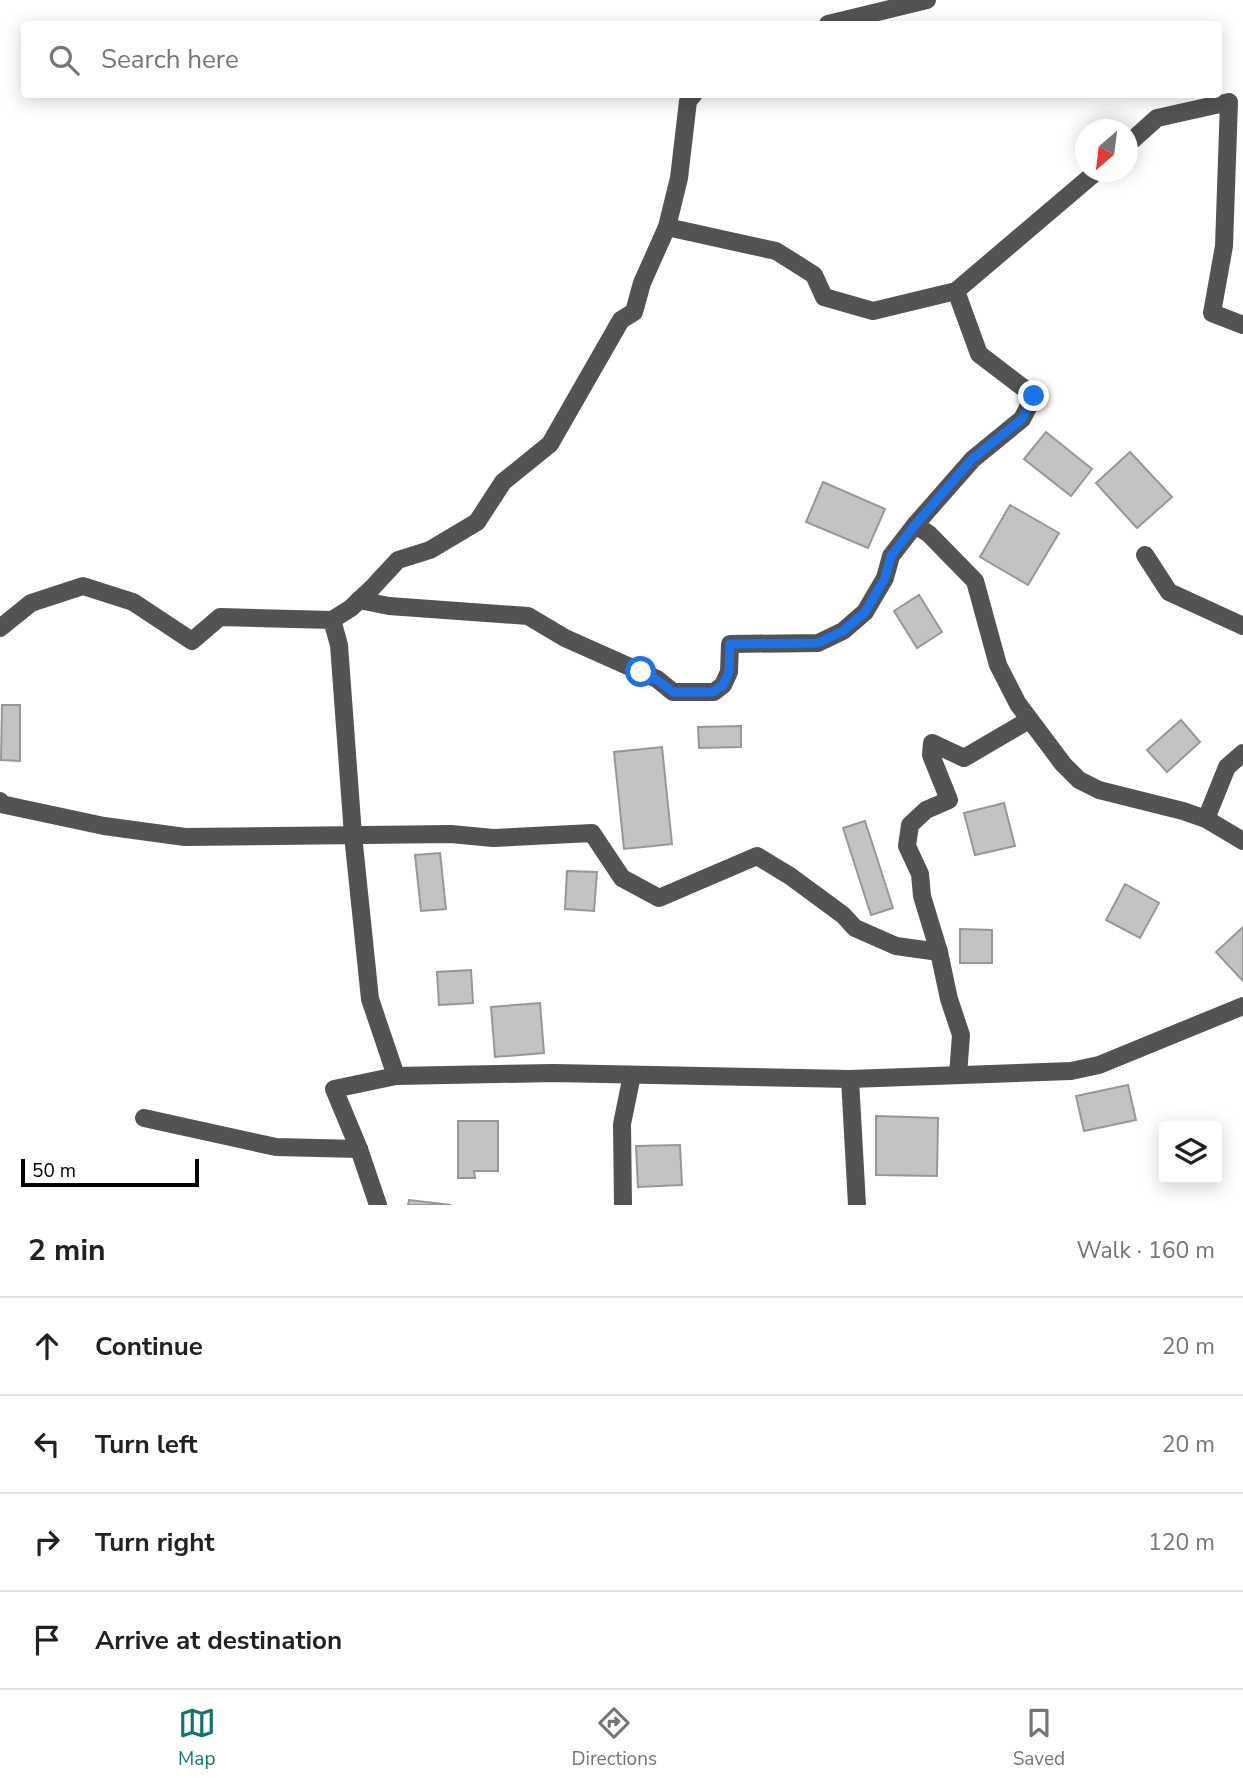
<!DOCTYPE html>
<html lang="en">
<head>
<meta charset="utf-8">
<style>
	:root { --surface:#fff; --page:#f6f6f6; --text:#202124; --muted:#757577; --line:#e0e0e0; --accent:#0f766e }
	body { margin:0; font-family:"Nunito Sans",sans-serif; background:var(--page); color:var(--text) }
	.controls { position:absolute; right:21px; bottom:21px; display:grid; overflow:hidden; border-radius:7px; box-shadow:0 4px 18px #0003 }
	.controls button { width:63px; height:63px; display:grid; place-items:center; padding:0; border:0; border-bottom:2px solid var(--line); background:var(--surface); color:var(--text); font:35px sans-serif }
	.compass { position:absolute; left:1075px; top:119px; width:63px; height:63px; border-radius:50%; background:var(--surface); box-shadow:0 4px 18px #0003; rotate:208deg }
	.scale { position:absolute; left:21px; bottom:18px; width:178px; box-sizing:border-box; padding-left:7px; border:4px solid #000; border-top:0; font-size:19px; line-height:24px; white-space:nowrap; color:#000; -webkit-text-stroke:5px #fff; paint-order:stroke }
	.stop { position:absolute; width:21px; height:21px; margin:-16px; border:5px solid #1a73e8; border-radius:50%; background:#fff }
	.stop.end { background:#1a73e8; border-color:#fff; box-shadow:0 2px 7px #0008 }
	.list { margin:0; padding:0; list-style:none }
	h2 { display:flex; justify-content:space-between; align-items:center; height:91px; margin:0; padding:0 28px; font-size:30px }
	h2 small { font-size:23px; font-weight:400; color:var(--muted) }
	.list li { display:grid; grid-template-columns:46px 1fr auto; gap:21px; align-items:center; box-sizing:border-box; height:98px; padding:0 28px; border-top:2px solid var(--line) }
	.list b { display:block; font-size:26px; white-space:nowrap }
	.list em { font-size:23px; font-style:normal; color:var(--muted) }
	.icon { flex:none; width:38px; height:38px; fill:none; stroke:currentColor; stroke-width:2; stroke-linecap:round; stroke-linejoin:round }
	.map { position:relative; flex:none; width:1243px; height:1205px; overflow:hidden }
	.search { position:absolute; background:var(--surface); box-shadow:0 4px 18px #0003; left:21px; right:21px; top:21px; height:77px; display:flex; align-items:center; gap:18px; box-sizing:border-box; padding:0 24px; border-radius:7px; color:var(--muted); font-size:26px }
	.sheet { height:483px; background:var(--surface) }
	nav { display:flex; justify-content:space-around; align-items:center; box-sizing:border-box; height:98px; border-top:2px solid var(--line); background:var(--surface); font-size:19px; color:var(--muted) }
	nav a { display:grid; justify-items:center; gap:4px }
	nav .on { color:var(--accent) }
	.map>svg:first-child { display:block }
	.building { fill:#c3c3c3; stroke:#979797; stroke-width:2 }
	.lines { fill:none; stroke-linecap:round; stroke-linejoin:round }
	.minor { stroke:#535353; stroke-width:18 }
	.route { stroke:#1a73e8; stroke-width:9 }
</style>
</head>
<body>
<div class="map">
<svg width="1243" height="1205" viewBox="0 0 1243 1205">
	<rect width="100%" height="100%" fill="#fff"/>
	<!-- building -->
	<g class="building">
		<path d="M 1046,432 L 1092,469 L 1071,496 L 1024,459 Z"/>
		<path d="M 1130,452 L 1172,497 L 1137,528 L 1096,483 Z"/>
		<path d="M 823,482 L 885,509 L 868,548 L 806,522 Z"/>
		<path d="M 1010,505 L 1059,533 L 1028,585 L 980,557 Z"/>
		<path d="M 919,595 L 942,632 L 917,648 L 894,611 Z"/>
		<path d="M 2,705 L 20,705 L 20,761 L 1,760 Z"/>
		<path d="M 1181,720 L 1200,742 L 1167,772 L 1147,750 Z"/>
		<path d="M 741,726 L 741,747 L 699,748 L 698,727 Z"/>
		<path d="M 662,747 L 672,844 L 624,849 L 614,752 Z"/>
		<path d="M 1004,803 L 1015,846 L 975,855 L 964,813 Z"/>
		<path d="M 865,821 L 893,908 L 871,915 L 843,828 Z"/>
		<path d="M 440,853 L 446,909 L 421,911 L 415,855 Z"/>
		<path d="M 567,871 L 597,872 L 594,911 L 565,909 Z"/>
		<path d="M 1125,884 L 1159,903 L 1140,938 L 1106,920 Z"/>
		<path d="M 1243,927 L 1243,981 L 1216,952 Z"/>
		<path d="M 960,929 L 992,930 L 992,963 L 960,963 Z"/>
		<path d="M 471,970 L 473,1003 L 439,1005 L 437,972 Z"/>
		<path d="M 540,1003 L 544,1053 L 495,1057 L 491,1007 Z"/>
		<path d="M 1128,1085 L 1136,1120 L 1084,1131 L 1076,1096 Z"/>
		<path d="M 876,1116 L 938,1118 L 937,1176 L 876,1175 Z"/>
		<path d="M 458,1121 L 498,1121 L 498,1171 L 474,1171 L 475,1178 L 458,1178 Z"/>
		<path d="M 680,1145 L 682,1185 L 638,1187 L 636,1146 Z"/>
		<path d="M 409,1200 L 451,1205 L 408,1205 Z"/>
	</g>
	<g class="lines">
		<!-- minor -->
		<g class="minor">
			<path d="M 828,24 L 927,0"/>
			<path d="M 1128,144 L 1157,118 L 1229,102 L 1224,246 L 1212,313 L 1243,325"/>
			<path d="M 667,227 L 776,251 L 814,275 L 824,297 L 873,311 L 956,291 L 1096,172"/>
			<path d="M 956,291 L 979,354 L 1034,396 L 1022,419 L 973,459 L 915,525 L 929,534 L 975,581 L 998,665 L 1018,704 L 1063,764 L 1079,780 L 1099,790 L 1183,811 L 1206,819 L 1243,841"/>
			<path d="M 1145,555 L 1169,592 L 1243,626"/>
			<path d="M 359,600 L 389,606 L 528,616 L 565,638 L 657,679 L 673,692 L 714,692 L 723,685 L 729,672 L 730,644 L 818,643 L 843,631 L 865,612 L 885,578 L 891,556 L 915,525"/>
			<path d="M 332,620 L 351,608 L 372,588 L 398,560 L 430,550 L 477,522 L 503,482 L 550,444 L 621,320 L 634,312 L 642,283 L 667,227 L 679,178 L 688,101 L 694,94"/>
			<path d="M 0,628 L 31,603 L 83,586 L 133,602 L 192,641 L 220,617 L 332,620 L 339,645 L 353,835 L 370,999 L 396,1076"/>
			<path d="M 0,801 L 1,804 L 104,826 L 185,837 L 451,834 L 493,838 L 592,833 L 622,878 L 659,898 L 757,856 L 790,876 L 843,915 L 855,928 L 896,946 L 939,952"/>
			<path d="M 1206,819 L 1227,767 L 1243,753"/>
			<path d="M 958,1075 L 961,1035 L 949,999 L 939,952 L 922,896 L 920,874 L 907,846 L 910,825 L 926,810 L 949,800 L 931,755 L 932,743 L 964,758 L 1029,720"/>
			<path d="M 850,1079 L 857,1205"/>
			<path d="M 144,1118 L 276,1147 L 359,1149"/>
			<path d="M 378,1205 L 359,1149 L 334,1089 L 396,1076 L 554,1073 L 850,1079 L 1071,1071 L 1099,1065 L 1243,1006"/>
			<path d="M 623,1205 L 622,1124 L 632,1075"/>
		</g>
	</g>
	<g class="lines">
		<!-- route -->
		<path class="route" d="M 641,672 L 657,680 L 673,692 L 713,692 L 723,685 L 729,672 L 730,644 L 818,643 L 843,631 L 865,612 L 885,578 L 891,556 L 915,525 L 972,459 L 1022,419 L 1034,396"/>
	</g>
</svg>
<div class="controls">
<button><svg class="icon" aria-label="layers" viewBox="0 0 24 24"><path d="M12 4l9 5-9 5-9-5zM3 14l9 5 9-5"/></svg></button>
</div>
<svg class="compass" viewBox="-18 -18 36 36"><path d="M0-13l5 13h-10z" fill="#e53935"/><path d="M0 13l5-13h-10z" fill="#757577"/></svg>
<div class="scale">50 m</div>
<div class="stop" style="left:641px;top:672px"></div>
<div class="stop end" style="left:1034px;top:396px"></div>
<div class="search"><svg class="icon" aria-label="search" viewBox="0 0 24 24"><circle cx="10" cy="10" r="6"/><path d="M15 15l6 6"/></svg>Search here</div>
</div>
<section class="sheet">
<h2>2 min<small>Walk · 160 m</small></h2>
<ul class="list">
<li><svg class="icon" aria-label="ahead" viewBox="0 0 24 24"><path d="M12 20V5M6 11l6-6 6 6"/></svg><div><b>Continue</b></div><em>20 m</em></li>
<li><svg class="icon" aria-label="left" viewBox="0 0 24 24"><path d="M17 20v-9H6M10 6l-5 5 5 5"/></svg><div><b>Turn left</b></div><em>20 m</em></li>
<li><svg class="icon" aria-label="right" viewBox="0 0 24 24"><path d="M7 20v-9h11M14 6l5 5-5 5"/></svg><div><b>Turn right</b></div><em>120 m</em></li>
<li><svg class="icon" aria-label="arrive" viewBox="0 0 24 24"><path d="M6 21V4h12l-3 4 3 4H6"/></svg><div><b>Arrive at destination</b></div></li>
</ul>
</section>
<nav>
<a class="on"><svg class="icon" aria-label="map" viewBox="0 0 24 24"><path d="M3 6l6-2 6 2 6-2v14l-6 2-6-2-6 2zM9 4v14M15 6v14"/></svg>Map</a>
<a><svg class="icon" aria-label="directions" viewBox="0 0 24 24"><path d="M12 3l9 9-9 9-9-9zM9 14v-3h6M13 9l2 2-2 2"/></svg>Directions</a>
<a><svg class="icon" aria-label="saved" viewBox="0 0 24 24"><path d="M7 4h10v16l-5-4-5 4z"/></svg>Saved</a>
</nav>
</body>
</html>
